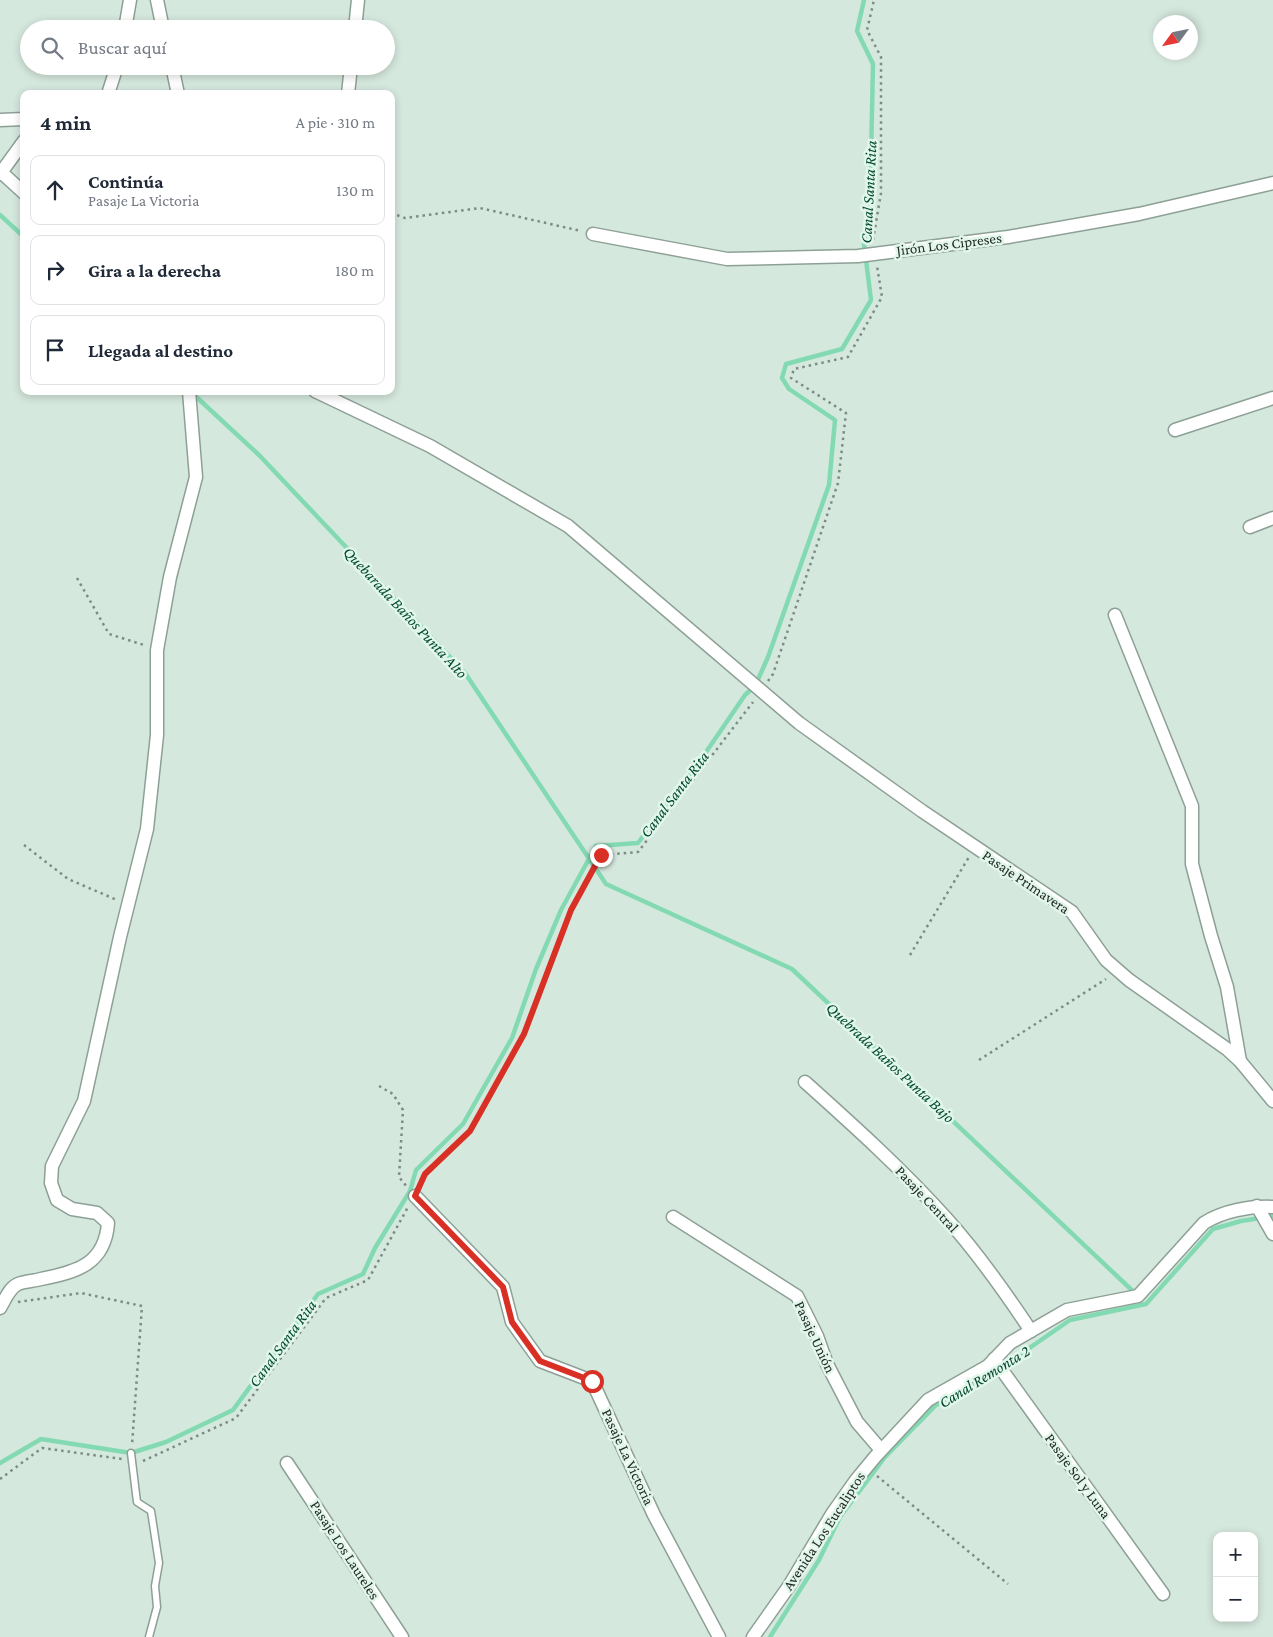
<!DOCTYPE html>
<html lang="es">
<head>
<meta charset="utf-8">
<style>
	:root { --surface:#fff; --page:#f2f2f3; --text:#1f2937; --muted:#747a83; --line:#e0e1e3 }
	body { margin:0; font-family:"Crimson Pro",serif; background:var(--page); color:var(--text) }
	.controls { position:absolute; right:15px; bottom:15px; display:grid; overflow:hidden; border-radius:10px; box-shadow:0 2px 8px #0003 }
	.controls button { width:45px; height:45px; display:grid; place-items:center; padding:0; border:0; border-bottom:1px solid var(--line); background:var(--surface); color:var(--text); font:25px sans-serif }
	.compass { position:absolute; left:1153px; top:15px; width:45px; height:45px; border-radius:50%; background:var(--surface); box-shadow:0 2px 8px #0003; rotate:237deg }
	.stop { position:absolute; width:15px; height:15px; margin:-11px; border:4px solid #d93025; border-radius:50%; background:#fff }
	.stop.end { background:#d93025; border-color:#fff; box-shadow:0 1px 5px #0008 }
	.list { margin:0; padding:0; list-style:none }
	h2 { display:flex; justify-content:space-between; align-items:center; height:65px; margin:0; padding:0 20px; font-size:21px }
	h2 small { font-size:16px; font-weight:400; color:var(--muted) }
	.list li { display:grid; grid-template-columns:32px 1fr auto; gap:15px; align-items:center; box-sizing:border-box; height:70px; margin:0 10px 10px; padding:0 10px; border:1px solid var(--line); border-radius:10px }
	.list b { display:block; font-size:19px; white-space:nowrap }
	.list p { margin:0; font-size:16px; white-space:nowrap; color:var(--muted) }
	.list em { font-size:16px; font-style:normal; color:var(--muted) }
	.icon { flex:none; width:28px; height:28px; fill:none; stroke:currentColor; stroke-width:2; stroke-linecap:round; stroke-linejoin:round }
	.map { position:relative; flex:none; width:1273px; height:1637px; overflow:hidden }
	.search { position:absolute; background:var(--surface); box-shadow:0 2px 8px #0003; left:20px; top:20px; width:375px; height:55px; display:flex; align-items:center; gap:12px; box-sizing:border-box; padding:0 18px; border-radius:28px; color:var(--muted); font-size:19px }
	.panel { position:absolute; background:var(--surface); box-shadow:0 2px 8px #0003; left:20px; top:90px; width:375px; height:305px; border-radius:10px }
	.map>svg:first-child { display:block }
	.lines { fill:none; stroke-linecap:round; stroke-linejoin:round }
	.stream { stroke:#83dab2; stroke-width:4.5 }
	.lane-casing { stroke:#8da096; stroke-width:9 }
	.street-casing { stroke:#8da096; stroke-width:15 }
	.path { stroke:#7e8b84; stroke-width:2.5; stroke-dasharray:2.5 4; stroke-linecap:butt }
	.lane { stroke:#fff; stroke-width:6 }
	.street { stroke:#fff; stroke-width:12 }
	.route { stroke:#d93025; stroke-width:6 }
	.labels { text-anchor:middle; stroke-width:5; stroke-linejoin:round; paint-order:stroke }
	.street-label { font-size:15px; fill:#1f2622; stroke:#e2f6eb }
	.water-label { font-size:16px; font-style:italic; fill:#004a31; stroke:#e2f6eb }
</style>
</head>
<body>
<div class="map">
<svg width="1273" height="1637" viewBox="0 0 1273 1637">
	<rect width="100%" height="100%" fill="#d5e8de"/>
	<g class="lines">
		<!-- stream -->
		<g class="stream">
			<path d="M 0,215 L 24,237"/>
			<path d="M 191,392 L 259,455 L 465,673 L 606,884 L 792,969 L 1137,1295"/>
			<path d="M 0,1463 L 41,1439 L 131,1453 L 166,1442 L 233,1410 L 318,1294 L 363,1274 L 375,1248 L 410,1191 L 416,1170 L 463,1124 L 512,1038 L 536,969 L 561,910 L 596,846 L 638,843 L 702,758 L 745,695 L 755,686 L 768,657 L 829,485 L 835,420 L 789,389 L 782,378 L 786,364 L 842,349 L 871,300 L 864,244 L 870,205 L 873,64 L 857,31 L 864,0"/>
			<path d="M 770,1637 L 819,1560 L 840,1517 L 885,1457 L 936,1405 L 993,1373 L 1070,1320 L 1146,1304 L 1213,1229 L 1241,1221 L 1273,1216"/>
		</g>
		<!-- lane casing -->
		<g class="lane-casing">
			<path id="lane" d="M 131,1453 L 137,1502 L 151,1511 L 159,1563 L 155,1586 L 157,1607 L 149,1637"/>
		</g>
		<!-- street casing -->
		<g class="street-casing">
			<g id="street">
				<path d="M 157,0 L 163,29"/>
				<path d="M 125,29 L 130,0"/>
				<path d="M 355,29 L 358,0"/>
				<path d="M 172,66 L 178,94"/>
				<path d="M 108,94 L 117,66"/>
				<path d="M 348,94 L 351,66"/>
				<path d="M 0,120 L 24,119"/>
				<path d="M 1,172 L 24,193"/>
				<path d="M 0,174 L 24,141"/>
				<path d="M 593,234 L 727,259 L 858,256 L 1008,237 L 1139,214 L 1273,183"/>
				<path d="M 315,391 L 430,446 L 568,526 L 799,723 L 922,811 L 1072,912 L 1106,960 L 1129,980 L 1227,1049 L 1240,1061 L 1273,1101"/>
				<path d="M 1175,430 L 1273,398"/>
				<path d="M 1250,527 L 1273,518"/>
				<path d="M 1115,615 L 1192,806 L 1192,864 L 1211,936 L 1227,987 L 1240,1061"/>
				<path d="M 805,1082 C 854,1126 902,1169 946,1218 C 977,1252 1005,1292 1031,1331"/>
				<path d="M 415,1196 L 503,1287 L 512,1322 L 540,1361 L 592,1381 L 654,1515 L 719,1637"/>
				<path d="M 1257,1206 L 1273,1234"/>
				<path d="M 673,1217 L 797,1296 L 817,1336 L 827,1364 L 857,1422 L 881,1450"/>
				<path d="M 0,1308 C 5,1300 9,1288 18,1284 C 25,1281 35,1281 41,1279 C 77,1272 105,1264 108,1223 L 97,1213 L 72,1209 L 57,1200 L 51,1183 L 52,1166 L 84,1101 L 120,937 L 147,829 L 157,735 L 157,650 L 170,577 L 196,477 L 189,391"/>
				<path d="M 994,1359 L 1163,1594"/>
				<path d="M 287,1463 L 402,1637"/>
				<path d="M 753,1637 L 789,1586 L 832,1514 L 856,1480 L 875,1457 L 928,1400 L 988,1366 L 1010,1343 L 1067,1310 L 1138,1296 L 1204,1223 C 1223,1211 1249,1206 1273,1207"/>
			</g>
		</g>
		<!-- path -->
		<g class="path">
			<path d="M 391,213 L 405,218 L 480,208 L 581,231"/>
			<path d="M 873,240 L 881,193 L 881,57 L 867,30 L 874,0"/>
			<path d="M 77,578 L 109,634 L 144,645"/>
			<path d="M 768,681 L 773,674 L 838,483 L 846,413 L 791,378 L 794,369 L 848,357 L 882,297 L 877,266"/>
			<path d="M 24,845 L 68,879 L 117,900"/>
			<path d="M 910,955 L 969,857"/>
			<path d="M 979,1060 L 1106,979"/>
			<path d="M 379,1086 L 393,1094 L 403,1110 L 399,1177 L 407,1187"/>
			<path d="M 421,1185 L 425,1174 L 470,1131 L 524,1034 L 571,910 L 601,855 L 638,852 L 753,702"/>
			<path d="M 18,1302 L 81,1293 L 142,1306 L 132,1445"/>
			<path d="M 143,1461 L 236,1418 L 326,1298 L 368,1280 L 408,1207"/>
			<path d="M 877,1476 L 1008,1584"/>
			<path d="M 0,1479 L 42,1448 L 122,1459"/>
		</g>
		<!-- lane -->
		<use href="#lane" class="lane"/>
		<!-- street -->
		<use href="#street" class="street"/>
	</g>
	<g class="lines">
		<!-- route -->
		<path class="route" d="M 592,1381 L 540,1361 L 512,1322 L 503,1287 L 415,1196 L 425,1174 L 470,1131 L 524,1034 L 571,910 L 601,855"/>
	</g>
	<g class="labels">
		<!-- street labels -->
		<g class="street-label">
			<text transform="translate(949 244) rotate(-7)" y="5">Jirón Los Cipreses</text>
			<text transform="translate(1026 882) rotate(34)" y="5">Pasaje Primavera</text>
			<text transform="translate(927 1199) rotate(47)" y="5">Pasaje Central</text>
			<text transform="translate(815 1337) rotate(65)" y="5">Pasaje Unión</text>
			<text transform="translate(628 1457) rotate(65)" y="5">Pasaje La Victoria</text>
			<text transform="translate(1078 1476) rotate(54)" y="5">Pasaje Sol y Luna</text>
			<text transform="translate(824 1531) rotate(-57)" y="5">Avenida Los Eucaliptos</text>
			<text transform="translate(345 1550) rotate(57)" y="5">Pasaje Los Laureles</text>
		</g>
		<!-- water labels -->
		<g class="water-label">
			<text transform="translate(868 192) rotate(-87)" y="6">Canal Santa Rita</text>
			<text transform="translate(406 612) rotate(47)" y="6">Quebarada Baños Punta Alto</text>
			<text transform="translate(674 794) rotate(-53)" y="6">Canal Santa Rita</text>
			<text transform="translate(891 1062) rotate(43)" y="6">Quebrada Baños Punta Bajo</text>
			<text transform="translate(282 1343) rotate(-54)" y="6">Canal Santa Rita</text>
			<text transform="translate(984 1376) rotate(-32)" y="6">Canal Remonta 2</text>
		</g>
	</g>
</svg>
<div class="controls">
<button>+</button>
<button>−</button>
</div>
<svg class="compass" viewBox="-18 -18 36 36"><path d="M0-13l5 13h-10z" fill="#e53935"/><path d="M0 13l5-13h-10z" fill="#747a83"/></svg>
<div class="stop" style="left:592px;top:1381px"></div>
<div class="stop end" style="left:601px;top:855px"></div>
<div class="search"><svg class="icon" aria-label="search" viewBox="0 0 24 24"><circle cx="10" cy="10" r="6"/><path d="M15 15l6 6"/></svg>Buscar aquí</div>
<section class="panel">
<h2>4 min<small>A pie · 310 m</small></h2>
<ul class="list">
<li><svg class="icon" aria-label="ahead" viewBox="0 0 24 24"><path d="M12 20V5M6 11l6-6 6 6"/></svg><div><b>Continúa</b><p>Pasaje La Victoria</p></div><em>130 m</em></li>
<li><svg class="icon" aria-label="right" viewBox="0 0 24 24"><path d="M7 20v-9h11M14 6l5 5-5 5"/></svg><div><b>Gira a la derecha</b></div><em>180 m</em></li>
<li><svg class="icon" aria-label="arrive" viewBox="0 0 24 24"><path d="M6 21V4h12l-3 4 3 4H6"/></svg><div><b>Llegada al destino</b></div></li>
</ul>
</section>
</div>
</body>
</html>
